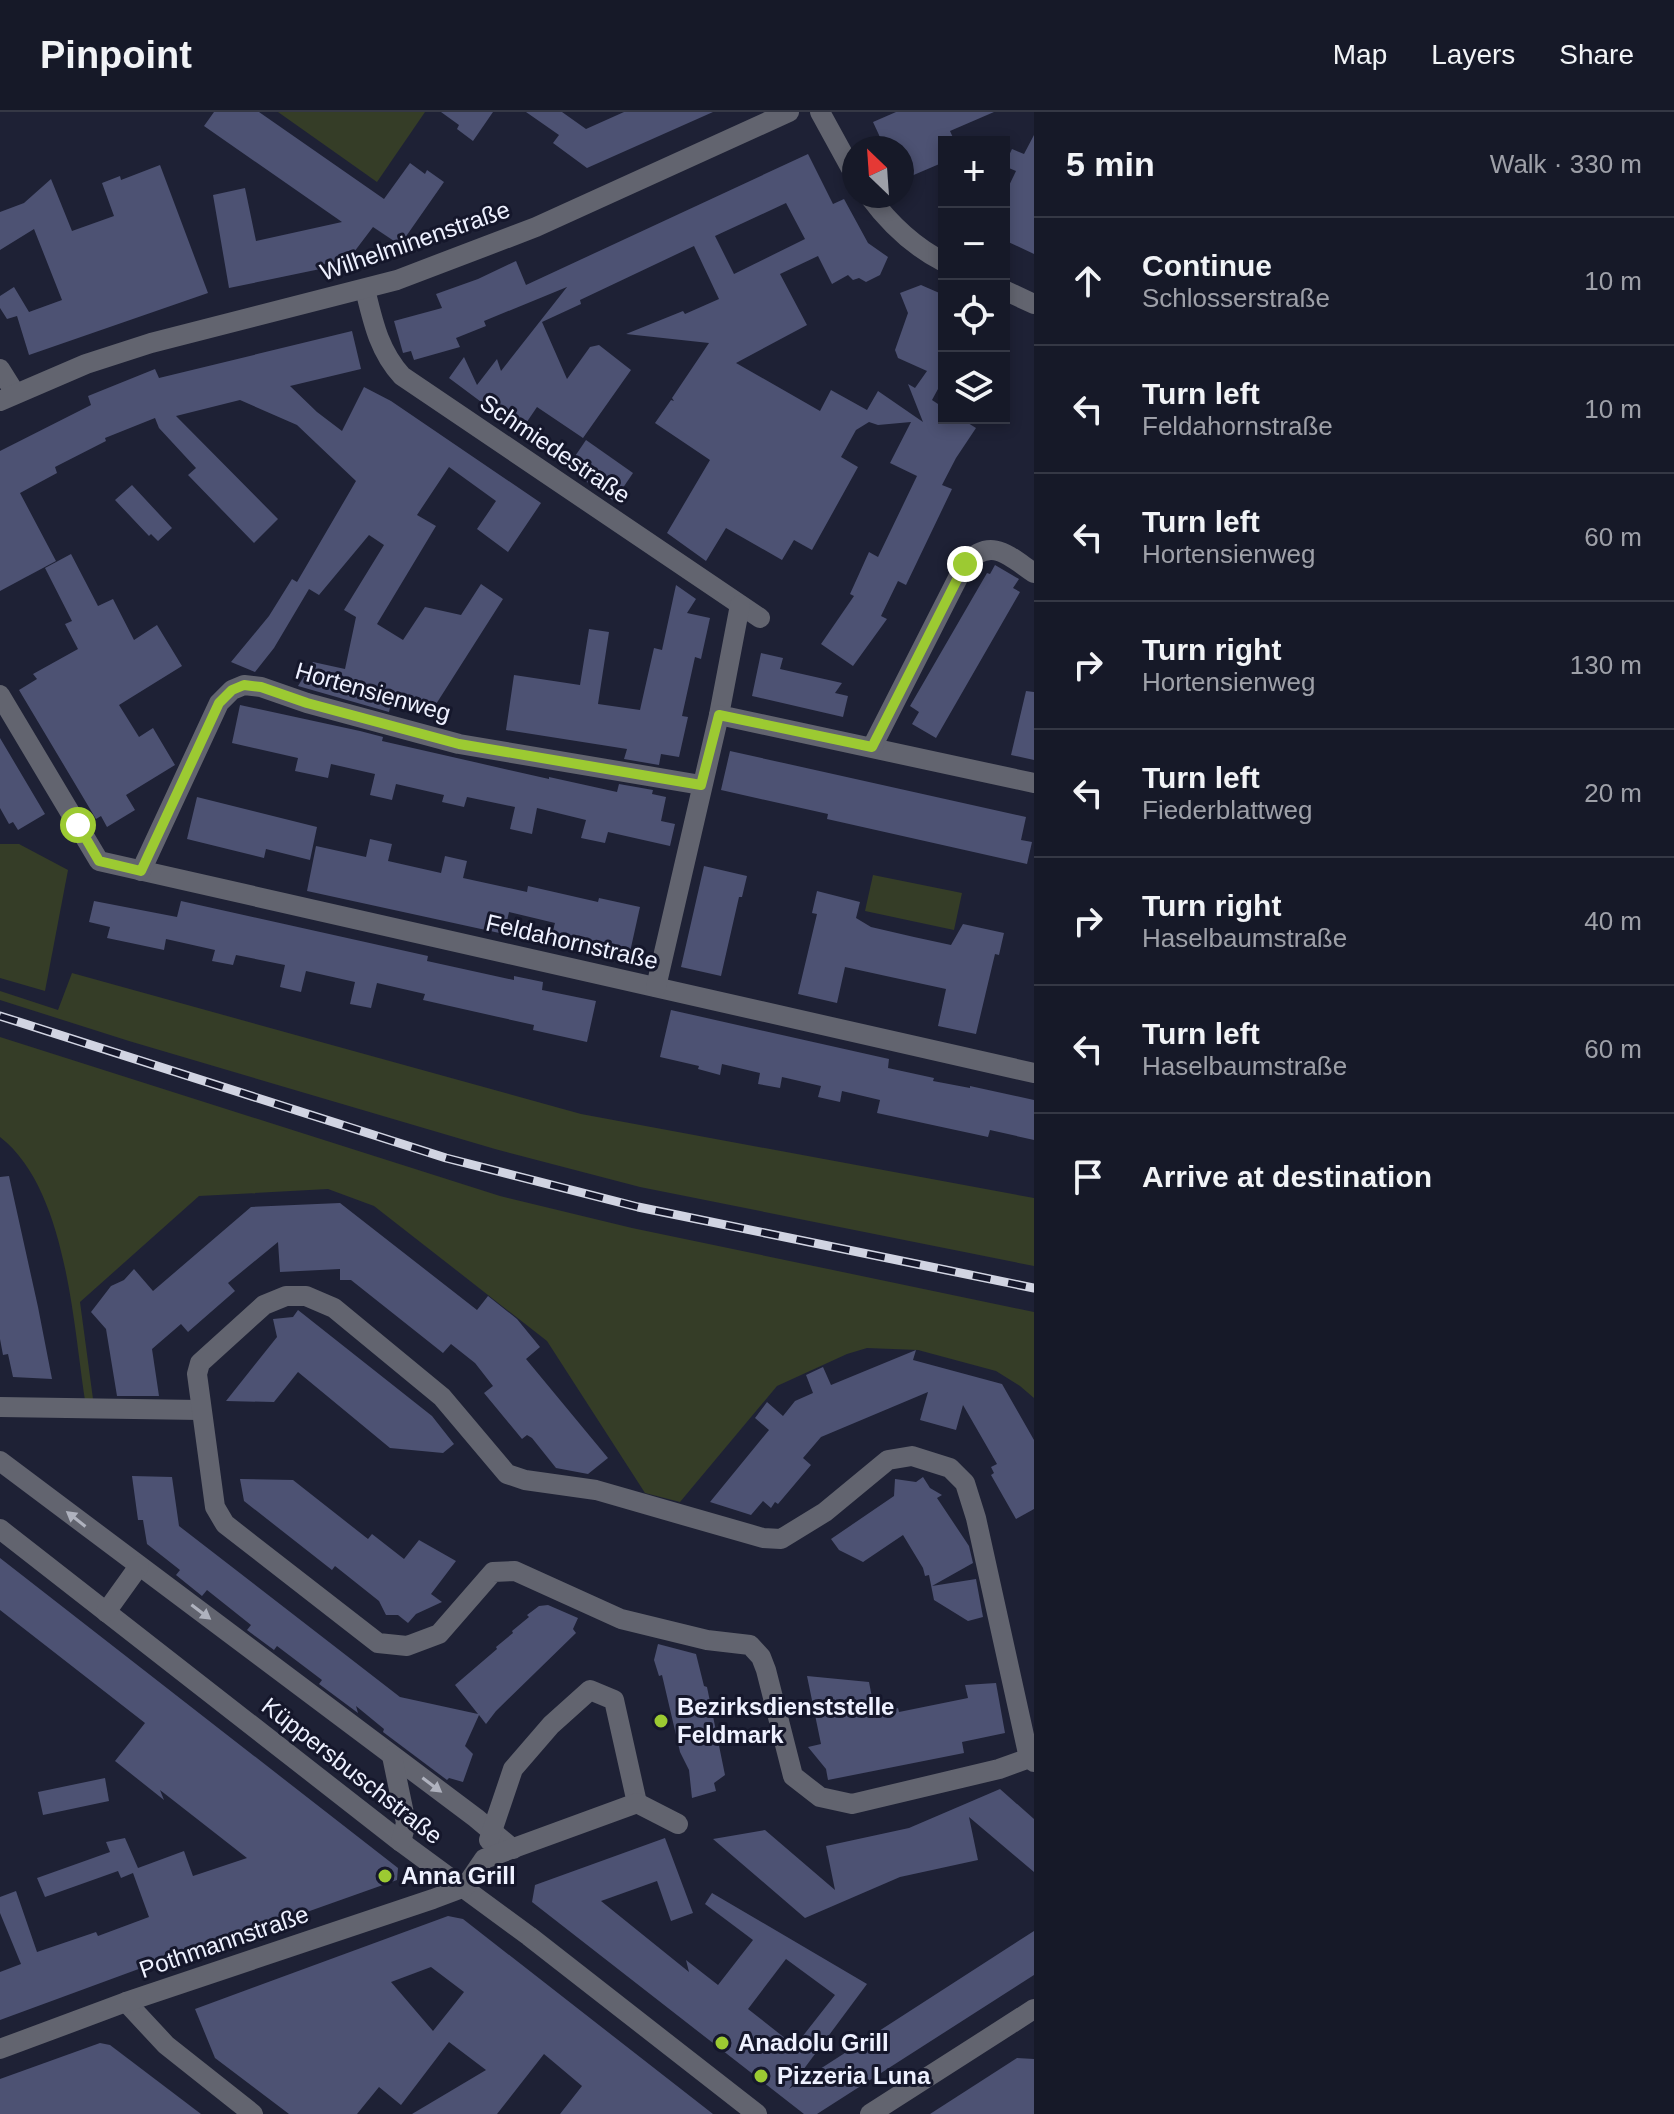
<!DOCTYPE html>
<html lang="en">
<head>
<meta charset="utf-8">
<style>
	:root { --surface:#161928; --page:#1f2230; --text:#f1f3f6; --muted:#9ea0a8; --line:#353845 }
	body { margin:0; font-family:Helvetica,sans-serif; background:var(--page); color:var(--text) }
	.controls { position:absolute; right:24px; top:24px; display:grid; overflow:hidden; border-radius:0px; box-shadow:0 4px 12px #0003 }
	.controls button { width:72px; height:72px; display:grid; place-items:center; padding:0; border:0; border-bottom:2px solid var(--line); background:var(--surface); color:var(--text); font:40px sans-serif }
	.compass { position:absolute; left:842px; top:24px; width:72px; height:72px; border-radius:50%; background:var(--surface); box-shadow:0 4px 12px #0003; rotate:335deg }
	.stop { position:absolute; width:24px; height:24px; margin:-18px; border:6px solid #9cca32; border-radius:50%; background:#fff }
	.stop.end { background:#9cca32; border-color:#fff; box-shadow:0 2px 8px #0008 }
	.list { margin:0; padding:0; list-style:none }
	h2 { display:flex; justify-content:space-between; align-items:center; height:104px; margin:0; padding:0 32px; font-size:34px }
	h2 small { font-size:26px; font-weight:400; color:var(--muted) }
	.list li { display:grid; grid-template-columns:52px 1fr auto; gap:24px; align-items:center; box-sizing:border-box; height:128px; padding:0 32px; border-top:2px solid var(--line) }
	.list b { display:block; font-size:30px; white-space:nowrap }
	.list p { margin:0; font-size:26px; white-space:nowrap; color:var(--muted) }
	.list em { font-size:26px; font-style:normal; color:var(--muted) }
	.icon { flex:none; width:44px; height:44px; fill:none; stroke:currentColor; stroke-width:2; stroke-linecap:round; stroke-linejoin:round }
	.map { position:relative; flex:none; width:1034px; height:2002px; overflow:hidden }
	header { display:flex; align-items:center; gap:48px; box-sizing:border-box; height:112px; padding:0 40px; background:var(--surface); border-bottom:2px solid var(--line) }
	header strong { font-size:38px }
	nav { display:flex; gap:44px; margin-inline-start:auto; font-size:28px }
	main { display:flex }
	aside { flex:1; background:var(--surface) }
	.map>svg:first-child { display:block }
	.green { fill:#353d27 }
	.building { fill:#4d5273; fill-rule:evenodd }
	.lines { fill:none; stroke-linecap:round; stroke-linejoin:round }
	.minor { stroke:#62646f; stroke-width:20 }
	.rail-casing { stroke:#d1d4e2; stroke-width:9 }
	.rail { stroke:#15172b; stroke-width:6; stroke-dasharray:18; stroke-linecap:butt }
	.oneway { fill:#afb2be }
	.route { stroke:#9cca32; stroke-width:10 }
	.poi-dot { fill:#9cca32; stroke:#15172b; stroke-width:3 }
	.labels { text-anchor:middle; stroke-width:6; stroke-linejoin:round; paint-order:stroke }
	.street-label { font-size:24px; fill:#eef1ff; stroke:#15172b }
	.poi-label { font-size:24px; font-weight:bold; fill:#eef1ff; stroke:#15172b; text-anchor:start }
</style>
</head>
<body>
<header>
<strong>Pinpoint</strong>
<nav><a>Map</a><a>Layers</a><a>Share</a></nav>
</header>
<main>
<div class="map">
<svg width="1034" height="2002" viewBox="0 0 1034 2002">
	<rect width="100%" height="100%" fill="#1e2135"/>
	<!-- green -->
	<g class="green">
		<path d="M 278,0 L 425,0 L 377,70 Z"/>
		<path d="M 0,732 L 19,732 L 68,758 L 45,879 L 0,866 Z"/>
		<path d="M 873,763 L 962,781 L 954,818 L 865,799 Z"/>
		<path d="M 72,861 L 581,1002 L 1034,1086 L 1034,1154 L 640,1075 L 495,1037 L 129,929 L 0,888 L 0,879 L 58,898 Z"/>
		<path d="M 0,925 L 500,1084 L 632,1116 L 1034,1200 L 1034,1286 L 1020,1274 L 996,1259 L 918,1238 L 867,1236 L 847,1242 L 777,1274 L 680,1390 L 645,1381 L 547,1229 L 374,1094 L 328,1077 L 199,1084 L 80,1190 L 93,1287 L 85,1288 C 73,1209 66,1076 0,1025 Z"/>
	</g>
	<!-- building -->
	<g class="building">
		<path d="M 214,0 L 259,0 L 384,87 L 410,51 L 425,62 L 427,58 L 444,70 L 400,133 L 373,115 L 348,148 L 324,152 L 325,156 L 229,176 L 213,83 L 245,76 L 256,129 L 342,110 L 204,14 Z"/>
		<path d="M 441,0 L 493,0 L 473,29 L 457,17 L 459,13 Z"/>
		<path d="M 526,0 L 562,0 L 586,17 L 624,0 L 713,0 L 587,56 L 553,31 L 559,23 Z"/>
		<path d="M 896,0 L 994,0 L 950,19 L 955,30 L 944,30 L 944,50 L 902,68 L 902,36 L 885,36 L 873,10 Z"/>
		<path d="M 1034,23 L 1034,142 L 1004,128 L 1004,84 L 1016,59 L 1004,54 L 1012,37 L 1024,42 Z"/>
		<path d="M 808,42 L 833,92 L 844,87 L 868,131 L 888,145 L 880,163 L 866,170 L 859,166 L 853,168 L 848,163 L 832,172 L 818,144 L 780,162 L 807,213 L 736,251 L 820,299 L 831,278 L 867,298 L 878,279 L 923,310 L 908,272 L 915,276 L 927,259 L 898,246 L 895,238 L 908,201 L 900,181 L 921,173 L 944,183 L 944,266 L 932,288 L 944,296 L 944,306 L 960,306 L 976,316 L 956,346 L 942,373 L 952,377 L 906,473 L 898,469 L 881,504 L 887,507 L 853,554 L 821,532 L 854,484 L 850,482 L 869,440 L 878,445 L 917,364 L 890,351 L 911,310 L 878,313 L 869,310 L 856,318 L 841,345 L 858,355 L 812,438 L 794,428 L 782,448 L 726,416 L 706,449 L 667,421 L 710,348 L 655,311 L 671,288 L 674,289 L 672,286 L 709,231 L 626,222 L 683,199 L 685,202 L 719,187 L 694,134 L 580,188 L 581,192 L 542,210 L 567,267 L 590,235 L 599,233 L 631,258 L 583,326 L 537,295 L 518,323 L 502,311 L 504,307 L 449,266 L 464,245 L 477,273 L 497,247 L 501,259 L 567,175 L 484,209 L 486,214 L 456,226 L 460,235 L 414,248 L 411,239 L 403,241 L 394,209 L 442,196 L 436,182 L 478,167 L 516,149 L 526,173 ZM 786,91 L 805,127 L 734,162 L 715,124 Z"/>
		<path d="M 160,53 L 208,181 L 29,243 L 17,204 L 7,207 L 0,196 L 0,184 L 14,175 L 29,200 L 62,188 L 34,117 L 0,138 L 0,100 L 24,91 L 51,67 L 72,119 L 114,104 L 102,71 L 120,64 L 121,68 Z"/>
		<path d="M 352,219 L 361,257 L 290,274 L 317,300 L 342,319 L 364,275 L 391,289 L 541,391 L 508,440 L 477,417 L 496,389 L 449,355 L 417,403 L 436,414 L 377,512 L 403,528 L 425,495 L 461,503 L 481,472 L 503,487 L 431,600 L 391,591 L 389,600 L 298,574 L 313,550 L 345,557 L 356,505 L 344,498 L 384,433 L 369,423 L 319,483 L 309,477 L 274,536 L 255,560 L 231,550 L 269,504 L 292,467 L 297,470 L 356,369 L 297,313 L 240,288 L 176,304 L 278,407 L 254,431 L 188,363 L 196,356 L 159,316 L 155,306 L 105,326 L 106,329 L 55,355 L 57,361 L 20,381 L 56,449 L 0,479 L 0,339 L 91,293 L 88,284 L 155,257 L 159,266 Z"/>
		<path d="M 586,328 L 633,361 L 614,389 L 567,356 Z"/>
		<path d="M 132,373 L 172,416 L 158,429 L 151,422 L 149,424 L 115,388 Z"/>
		<path d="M 71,442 L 98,494 L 113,487 L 134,528 L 157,513 L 182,554 L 119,593 L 139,625 L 153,616 L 175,653 L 126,683 L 135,698 L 107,715 L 101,704 L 96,707 L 19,578 L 37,567 L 33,562 L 78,537 L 65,512 L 72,509 L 45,456 Z"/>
		<path d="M 995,453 L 1019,467 L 1013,476 L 1020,480 L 936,626 L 912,612 L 919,600 L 910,594 L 987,461 L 990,462 Z"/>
		<path d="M 676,473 L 696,487 L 687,501 L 710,506 L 701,547 L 695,545 L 682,604 L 688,605 L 679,645 L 661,642 L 659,653 L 624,647 L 627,637 L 506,618 L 514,563 L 580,573 L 589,517 L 609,520 L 598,592 L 640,598 L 654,536 L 662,538 Z"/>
		<path d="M 761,541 L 783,546 L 780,557 L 842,571 L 835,581 L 848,584 L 843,605 L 752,584 Z"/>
		<path d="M 1026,579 L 1034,580 L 1034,648 L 1011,643 Z"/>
		<path d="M 240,593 L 360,619 L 383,625 L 382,629 L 549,667 L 549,665 L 617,680 L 619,672 L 653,678 L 652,682 L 666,685 L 661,709 L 675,712 L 670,734 L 608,720 L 605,731 L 581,726 L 586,708 L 537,696 L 532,722 L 510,717 L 515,695 L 467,685 L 464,695 L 442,690 L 444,683 L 396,672 L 392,688 L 370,683 L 375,662 L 331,652 L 328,666 L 295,659 L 298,646 L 232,631 Z"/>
		<path d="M 0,626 L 45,702 L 18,718 L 13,710 L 9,712 L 0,696 Z"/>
		<path d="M 730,639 L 1026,705 L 1021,728 L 1032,730 L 1027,752 L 827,707 L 828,702 L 721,678 Z"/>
		<path d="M 197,685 L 317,715 L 310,748 L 266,737 L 264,746 L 187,727 Z"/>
		<path d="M 370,727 L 392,732 L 388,749 L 441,761 L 445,744 L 467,749 L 463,766 L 527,780 L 528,774 L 598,790 L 599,786 L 640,795 L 630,840 L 551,825 L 555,811 L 509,800 L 504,822 L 307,779 L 316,734 L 366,745 Z"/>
		<path d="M 704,754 L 747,764 L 742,785 L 739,785 L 721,864 L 681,855 Z"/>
		<path d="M 817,779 L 860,790 L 856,806 L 871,815 L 914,825 L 951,833 L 963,812 L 1004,821 L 999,843 L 995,842 L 976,922 L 938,914 L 946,877 L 886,864 L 845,855 L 837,891 L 798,882 L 817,802 L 812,801 Z"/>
		<path d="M 94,789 L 177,805 L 181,789 L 428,844 L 427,849 L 514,868 L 514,864 L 543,870 L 542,878 L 596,889 L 587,930 L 533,918 L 534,913 L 423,888 L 425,882 L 377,871 L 371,896 L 350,892 L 355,870 L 306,859 L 301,880 L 280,875 L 285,853 L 236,843 L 233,853 L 212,849 L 215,838 L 166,827 L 164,838 L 107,826 L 110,815 L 89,810 Z"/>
		<path d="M 671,898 L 889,947 L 888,956 L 934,966 L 933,969 L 970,976 L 970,974 L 1034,988 L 1034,1028 L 990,1018 L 988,1025 L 877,1001 L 880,988 L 842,979 L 840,990 L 818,985 L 821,974 L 782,965 L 780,976 L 758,972 L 760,961 L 722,952 L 720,963 L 698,957 L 699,954 L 660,945 Z"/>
		<path d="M 9,1064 L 38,1195 L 52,1267 L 13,1265 L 8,1242 L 3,1243 L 0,1227 L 0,1065 Z"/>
		<path d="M 340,1091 L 477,1198 L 488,1184 L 517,1207 L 540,1235 L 526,1247 L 608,1346 L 588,1362 L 556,1356 L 532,1326 L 527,1323 L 522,1327 L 484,1281 L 493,1274 L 475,1251 L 451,1232 L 443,1241 L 351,1168 L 340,1168 L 340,1157 L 280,1160 L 278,1130 L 228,1171 L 235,1179 L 188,1220 L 181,1212 L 152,1237 L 159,1284 L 117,1284 L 106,1217 L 91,1200 L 111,1174 L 124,1168 L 134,1157 L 153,1179 L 251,1095 Z"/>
		<path d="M 298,1198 L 432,1304 L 454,1332 L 443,1341 L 390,1336 L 298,1260 L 274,1290 L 226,1289 L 277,1225 L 273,1207 L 293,1205 Z"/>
		<path d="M 916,1238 L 913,1248 L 1002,1272 L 1034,1328 L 1034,1397 L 1016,1407 L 991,1363 L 994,1361 L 991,1355 L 997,1352 L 963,1293 L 956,1318 L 920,1308 L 928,1280 L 821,1325 L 803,1346 L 811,1353 L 778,1392 L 775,1390 L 771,1396 L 763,1389 L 751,1403 L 710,1390 L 769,1318 L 755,1306 L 767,1290 L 783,1304 L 795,1289 L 813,1281 L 806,1263 L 823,1255 L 831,1273 Z"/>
		<path d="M 132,1364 L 172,1365 L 179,1414 L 400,1585 L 478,1602 L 455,1573 L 497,1537 L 496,1535 L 513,1521 L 512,1519 L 529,1505 L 527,1503 L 539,1494 L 548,1493 L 578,1506 L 573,1517 L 576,1521 L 496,1599 L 486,1612 L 479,1603 L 465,1634 L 473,1642 L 463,1670 L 449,1666 L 447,1668 L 383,1620 L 384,1617 L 356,1594 L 358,1601 L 319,1572 L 322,1568 L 277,1534 L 274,1538 L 247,1518 L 251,1513 L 207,1478 L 202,1484 L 176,1463 L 180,1458 L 147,1432 L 143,1408 L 138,1408 Z"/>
		<path d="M 923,1365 L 930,1376 L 942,1383 L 937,1386 L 969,1434 L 973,1451 L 932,1474 L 976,1467 L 983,1505 L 968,1509 L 934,1488 L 929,1463 L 925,1464 L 923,1456 L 903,1423 L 863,1450 L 839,1438 L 831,1427 L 894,1384 L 895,1367 L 916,1370 Z"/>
		<path d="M 240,1367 L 293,1368 L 368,1427 L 372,1422 L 404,1447 L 419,1428 L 456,1449 L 431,1482 L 442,1490 L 416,1502 L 408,1511 L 398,1503 L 386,1503 L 379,1489 L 335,1454 L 332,1458 L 244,1389 Z"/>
		<path d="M 0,1446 L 398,1756 L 397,1768 L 177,1846 L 174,1844 L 0,1908 L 0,1860 L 21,1852 L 0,1801 L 0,1785 L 16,1779 L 37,1840 L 96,1820 L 98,1824 L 149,1805 L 133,1761 L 121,1766 L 118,1759 L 45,1785 L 37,1766 L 110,1740 L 106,1730 L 125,1726 L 138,1756 L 184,1739 L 193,1764 L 247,1746 L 160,1678 L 164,1688 L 115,1649 L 145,1611 L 0,1498 Z"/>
		<path d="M 658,1532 L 696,1542 L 704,1574 L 707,1575 L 725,1663 L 714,1671 L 716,1679 L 692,1686 L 689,1658 L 680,1640 L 662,1563 L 659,1564 L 654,1548 Z"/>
		<path d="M 807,1564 L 869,1570 L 875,1601 L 898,1596 L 899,1600 L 968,1586 L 965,1573 L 996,1571 L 1005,1621 L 962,1630 L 964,1641 L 828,1668 L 826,1657 L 808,1635 L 821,1632 Z"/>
		<path d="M 105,1666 L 109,1689 L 43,1703 L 38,1680 Z"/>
		<path d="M 1000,1677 L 1034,1707 L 1034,1760 L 969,1705 L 978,1748 L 900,1765 L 805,1806 L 713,1727 L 765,1718 L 835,1778 L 826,1734 L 909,1716 Z"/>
		<path d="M 665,1726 L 693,1801 L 671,1809 L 657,1769 L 601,1789 L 689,1860 L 686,1848 L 718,1873 L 753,1828 L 705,1792 L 712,1781 L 867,1872 L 789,1977 L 1034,1819 L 1034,1863 L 817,2002 L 804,2002 L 532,1790 L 535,1773 ZM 786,1847 L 835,1883 L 795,1934 L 748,1897 Z"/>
		<path d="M 448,1804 L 463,1807 L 713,2002 L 560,2002 L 582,1974 L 544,1942 L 497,2002 L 412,2002 L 486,1958 L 449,1930 L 401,1993 L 379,1975 L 357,2002 L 289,2002 L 215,1946 L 195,1897 ZM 431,1855 L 464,1880 L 433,1919 L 391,1870 Z"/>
		<path d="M 100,1931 L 110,1933 L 201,2002 L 0,2002 L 0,1967 Z"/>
		<path d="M 1017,1946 L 1034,1947 L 1034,2002 L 930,2002 Z"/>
	</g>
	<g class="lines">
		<!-- minor -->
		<g class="minor">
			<path d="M 820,0 L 854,62"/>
			<path d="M 869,84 C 889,111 914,135 944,150"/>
			<path d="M 365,177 C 373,210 379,239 402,264 L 760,506"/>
			<path d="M 1004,178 L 1034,192"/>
			<path d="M 0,257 L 15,281"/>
			<path d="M 0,289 L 86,252 L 151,231 L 397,168 L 536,115 L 789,0"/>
			<path d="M 740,493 L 719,603 L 1034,671"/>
			<path d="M 0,583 L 99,749 L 1034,961"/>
			<path d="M 872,635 L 965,452 C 991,424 1009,444 1034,461"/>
			<path d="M 141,759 L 219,591 L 232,578 L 244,573 L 261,575 L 307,591 L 459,632 L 701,673"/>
			<path d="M 656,875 L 719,603"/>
			<path d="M 0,1295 L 200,1298"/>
			<path d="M 0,1349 L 476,1706 L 513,1737"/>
			<path d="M 0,1417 L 401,1730 L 529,1824 L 757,2002"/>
			<path d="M 106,1500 L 139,1454"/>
			<path d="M 392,1644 L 406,1711 L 401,1730"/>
			<path d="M 1029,1646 L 999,1657 L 852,1692 L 820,1685 L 793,1664 L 766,1558 L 761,1545 L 750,1533 L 707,1528 L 621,1507 L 515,1459 L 493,1460 L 439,1522 L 407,1534 L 378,1531 L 225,1412 L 215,1395 L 197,1262 L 200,1251 L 264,1193 L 286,1184 L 306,1184 L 334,1196 L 442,1285 L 507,1362 L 525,1368 L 596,1378 L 763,1426 L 781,1427 L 825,1400 L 888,1348 L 912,1344 L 950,1356 L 965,1371 L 976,1406 L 1029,1646 L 1034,1650"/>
			<path d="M 489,1728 L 513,1657 L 551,1613 L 590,1578 L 614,1588 L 637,1691"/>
			<path d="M 126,1890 L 166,1933 L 253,2002"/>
			<path d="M 0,1937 L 126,1890 L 433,1787 L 465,1775 L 484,1747 L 637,1691 L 678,1712"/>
			<path d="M 870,2002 L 1034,1897"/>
		</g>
		<!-- rail casing -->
		<g class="rail-casing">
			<path id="rail" d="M 0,904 L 446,1046 L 638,1095 L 1034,1176"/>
		</g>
		<!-- rail -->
		<use href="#rail" class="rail"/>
	</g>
	<!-- one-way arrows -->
	<defs><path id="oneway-solid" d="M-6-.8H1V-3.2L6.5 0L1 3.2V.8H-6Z" transform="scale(2)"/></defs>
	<g class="oneway">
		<use href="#oneway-solid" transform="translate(76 1407) rotate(-142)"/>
		<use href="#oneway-solid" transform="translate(201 1500) rotate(37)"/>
		<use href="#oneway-solid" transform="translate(432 1673) rotate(37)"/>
	</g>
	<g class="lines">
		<!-- route -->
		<path class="route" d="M 78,713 L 99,749 L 141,759 L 219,591 L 232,578 L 244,573 L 261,575 L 307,591 L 459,632 L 701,673 L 719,603 L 872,635 L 965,452"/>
	</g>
	<!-- markers -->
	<g class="poi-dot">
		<circle cx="661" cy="1609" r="8"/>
		<circle cx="385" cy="1764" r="8"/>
		<circle cx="722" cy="1931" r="8"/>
		<circle cx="761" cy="1964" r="8"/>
	</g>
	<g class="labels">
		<!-- street labels -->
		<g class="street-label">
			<text transform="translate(415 129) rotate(-19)" y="8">Wilhelminenstraße</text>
			<text transform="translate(555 337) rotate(34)" y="8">Schmiedestraße</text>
			<text transform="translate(373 580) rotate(16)" y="8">Hortensienweg</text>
			<text transform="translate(572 830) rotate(13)" y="8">Feldahornstraße</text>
			<text transform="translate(352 1659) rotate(38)" y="8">Küppersbuschstraße</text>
			<text transform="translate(224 1830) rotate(-19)" y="8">Pothmannstraße</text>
		</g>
		<!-- poi labels -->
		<g class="poi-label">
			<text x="677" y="1603">Bezirksdienststelle<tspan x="677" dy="28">Feldmark</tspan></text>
			<text x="401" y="1772">Anna Grill</text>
			<text x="738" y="1939">Anadolu Grill</text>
			<text x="777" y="1972">Pizzeria Luna</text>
		</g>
	</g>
</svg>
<div class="controls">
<button>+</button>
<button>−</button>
<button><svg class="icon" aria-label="locate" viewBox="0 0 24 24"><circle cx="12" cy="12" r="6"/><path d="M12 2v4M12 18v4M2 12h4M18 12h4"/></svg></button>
<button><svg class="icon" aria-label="layers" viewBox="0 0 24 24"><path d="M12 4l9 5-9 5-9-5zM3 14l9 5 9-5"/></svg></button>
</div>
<svg class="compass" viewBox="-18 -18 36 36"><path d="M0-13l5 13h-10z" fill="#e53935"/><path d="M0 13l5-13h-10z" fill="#9ea0a8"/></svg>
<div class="stop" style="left:78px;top:713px"></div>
<div class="stop end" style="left:965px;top:452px"></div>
</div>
<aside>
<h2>5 min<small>Walk · 330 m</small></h2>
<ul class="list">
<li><svg class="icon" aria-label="ahead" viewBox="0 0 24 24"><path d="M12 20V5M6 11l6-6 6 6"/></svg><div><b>Continue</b><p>Schlosserstraße</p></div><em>10 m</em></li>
<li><svg class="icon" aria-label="left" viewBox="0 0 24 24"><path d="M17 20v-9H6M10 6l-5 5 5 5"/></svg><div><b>Turn left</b><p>Feldahornstraße</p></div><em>10 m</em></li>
<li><svg class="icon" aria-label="left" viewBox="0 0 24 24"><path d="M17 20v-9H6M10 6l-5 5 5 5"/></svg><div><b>Turn left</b><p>Hortensienweg</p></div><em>60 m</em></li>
<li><svg class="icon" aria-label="right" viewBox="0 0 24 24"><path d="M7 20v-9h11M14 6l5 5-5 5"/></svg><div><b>Turn right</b><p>Hortensienweg</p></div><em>130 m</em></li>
<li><svg class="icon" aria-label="left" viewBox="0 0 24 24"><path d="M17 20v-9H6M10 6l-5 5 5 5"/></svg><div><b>Turn left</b><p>Fiederblattweg</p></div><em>20 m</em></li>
<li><svg class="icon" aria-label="right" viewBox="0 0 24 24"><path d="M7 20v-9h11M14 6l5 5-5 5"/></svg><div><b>Turn right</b><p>Haselbaumstraße</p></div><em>40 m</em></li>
<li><svg class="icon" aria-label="left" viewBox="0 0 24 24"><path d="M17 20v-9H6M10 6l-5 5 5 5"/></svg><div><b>Turn left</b><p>Haselbaumstraße</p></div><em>60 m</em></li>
<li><svg class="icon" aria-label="arrive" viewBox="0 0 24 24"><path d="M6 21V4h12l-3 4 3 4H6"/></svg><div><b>Arrive at destination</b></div></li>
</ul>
</aside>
</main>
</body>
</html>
